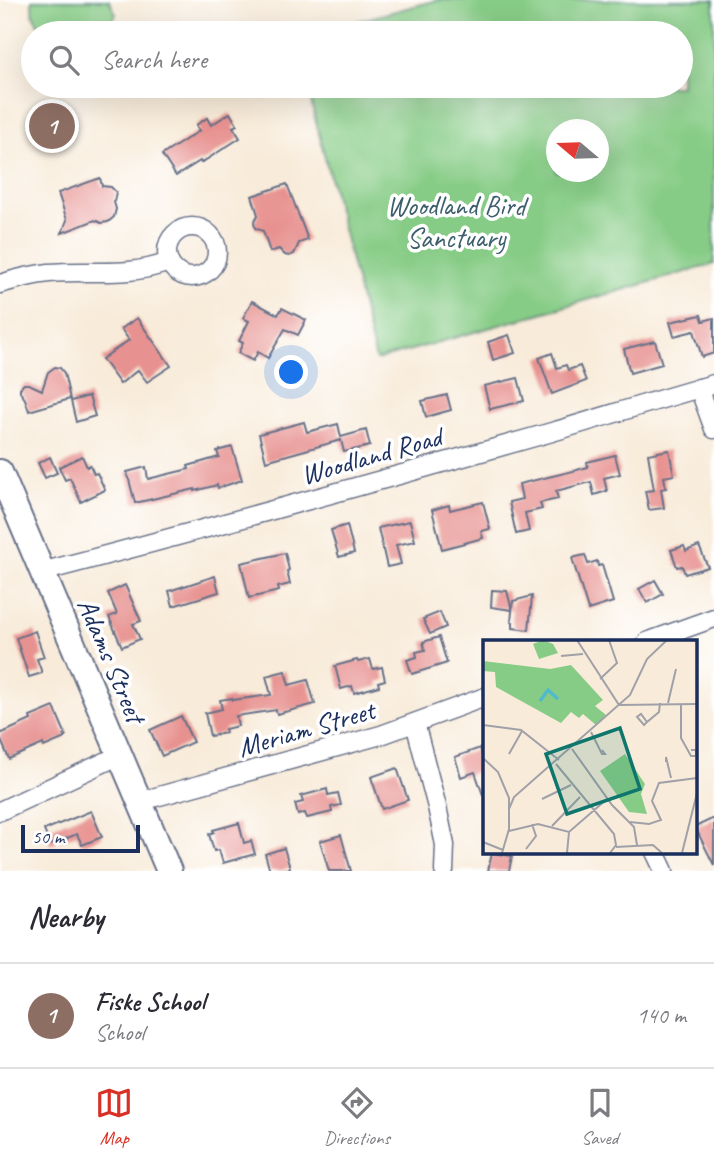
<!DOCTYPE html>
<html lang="en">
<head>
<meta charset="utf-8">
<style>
	:root { --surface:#fff; --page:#f2f2f3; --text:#2b2b33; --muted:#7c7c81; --line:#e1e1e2; --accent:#d93025 }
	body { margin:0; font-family:Caveat,sans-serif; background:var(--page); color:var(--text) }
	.compass { position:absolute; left:546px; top:119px; width:63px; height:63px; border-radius:50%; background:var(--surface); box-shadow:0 7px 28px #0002; rotate:289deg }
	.scale { position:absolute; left:21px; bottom:18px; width:119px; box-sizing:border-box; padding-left:7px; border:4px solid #1b2f5e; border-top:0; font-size:19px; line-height:24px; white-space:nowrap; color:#1b2f5e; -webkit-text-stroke:5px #fff; paint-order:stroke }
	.you { position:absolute; left:292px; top:373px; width:24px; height:24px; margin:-18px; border:5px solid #fff; border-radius:50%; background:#1a73e8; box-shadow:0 0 0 10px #1a73e833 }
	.badge { display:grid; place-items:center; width:46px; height:46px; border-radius:50%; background:var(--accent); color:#fff; font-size:23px; font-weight:700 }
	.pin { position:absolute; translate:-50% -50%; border:4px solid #fff; box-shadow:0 2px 7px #0006 }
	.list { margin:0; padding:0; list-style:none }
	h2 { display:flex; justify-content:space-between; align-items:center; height:91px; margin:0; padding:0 28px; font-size:30px }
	h2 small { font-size:23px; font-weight:400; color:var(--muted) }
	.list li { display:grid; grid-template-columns:46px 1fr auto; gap:21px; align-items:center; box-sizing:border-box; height:105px; padding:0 28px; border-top:2px solid var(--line) }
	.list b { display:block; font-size:26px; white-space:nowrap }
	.list p { margin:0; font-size:23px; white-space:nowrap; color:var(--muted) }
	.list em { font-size:23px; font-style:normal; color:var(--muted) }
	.icon { flex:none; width:38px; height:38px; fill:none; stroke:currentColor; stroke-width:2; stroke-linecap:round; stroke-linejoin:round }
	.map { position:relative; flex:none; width:714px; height:871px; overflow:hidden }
	.search { position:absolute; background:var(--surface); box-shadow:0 7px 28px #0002; left:21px; right:21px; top:21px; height:77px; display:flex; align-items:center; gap:18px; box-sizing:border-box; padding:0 24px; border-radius:38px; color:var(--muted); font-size:26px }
	.sheet { height:196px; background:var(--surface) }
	nav { display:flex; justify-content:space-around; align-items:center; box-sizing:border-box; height:98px; border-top:2px solid var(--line); background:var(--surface); font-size:19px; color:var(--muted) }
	nav a { display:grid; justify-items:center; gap:4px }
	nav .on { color:var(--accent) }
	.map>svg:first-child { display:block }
	.green { fill:#87cc86; stroke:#517e72; stroke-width:2; fill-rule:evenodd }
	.building { fill:#e79290 }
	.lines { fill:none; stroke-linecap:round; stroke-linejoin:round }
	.minor-casing { stroke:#687189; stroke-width:21 }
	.secondary-casing { stroke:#687189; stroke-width:28 }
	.minor { stroke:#fff; stroke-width:18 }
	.secondary { stroke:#fff; stroke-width:24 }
	.labels { text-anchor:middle; stroke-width:7; stroke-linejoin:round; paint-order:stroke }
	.park-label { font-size:28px; fill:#3b5e6a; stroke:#fff }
	.street-label { font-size:28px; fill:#1b2f5e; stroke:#fff }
	.inset-river { fill:none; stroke:#50bacc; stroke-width:3.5 }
	.inset-road { fill:none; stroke:#a0a0a8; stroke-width:2 }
	.view { fill:#0f766e; fill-opacity:0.15; stroke:#0f766e; stroke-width:3.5 }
	.inset-edge { fill:none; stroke:#1b2f5e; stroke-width:3.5 }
</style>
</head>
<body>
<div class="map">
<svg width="714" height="871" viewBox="0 0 714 871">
	<rect width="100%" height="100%" fill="#fff"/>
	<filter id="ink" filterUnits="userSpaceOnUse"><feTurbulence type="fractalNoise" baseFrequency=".0143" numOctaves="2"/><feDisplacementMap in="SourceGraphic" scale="14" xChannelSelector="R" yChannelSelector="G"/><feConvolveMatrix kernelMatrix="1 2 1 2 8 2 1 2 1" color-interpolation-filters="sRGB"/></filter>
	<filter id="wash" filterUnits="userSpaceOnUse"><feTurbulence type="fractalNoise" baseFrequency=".00686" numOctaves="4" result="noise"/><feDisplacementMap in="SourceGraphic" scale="28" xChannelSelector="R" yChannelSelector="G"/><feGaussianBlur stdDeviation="1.57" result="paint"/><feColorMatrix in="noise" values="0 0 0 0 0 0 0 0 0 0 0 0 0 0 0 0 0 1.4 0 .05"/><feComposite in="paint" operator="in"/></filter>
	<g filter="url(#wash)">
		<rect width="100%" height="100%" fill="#f8ebd9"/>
		<!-- green -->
		<g class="green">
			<path d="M 32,0 L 109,0 L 116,14 L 107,32 L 104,33 L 46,33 C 36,24 31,14 32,0 Z"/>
			<path d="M 437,0 L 714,0 L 714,264 L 376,360 L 307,86 L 681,86 L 681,33 L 313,33 ZM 556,130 L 598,130 L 598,172 L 556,172 Z"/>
		</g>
		<g id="blocks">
			<!-- building -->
			<g class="building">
				<path d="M 230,113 L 237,125 L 233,127 L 240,138 L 201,163 L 200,161 L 176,176 L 162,155 L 199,131 L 196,125 L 207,118 L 211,125 Z"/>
				<path d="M 100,178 L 102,186 L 111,187 L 116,192 L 114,202 L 116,209 L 114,217 L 108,222 L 101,223 L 95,220 L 62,233 L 67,220 L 58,193 Z"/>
				<path d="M 287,184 L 308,240 L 299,243 L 294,254 L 289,256 L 285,255 L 279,249 L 270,252 L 263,231 L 255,228 L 254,222 L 258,215 L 252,196 Z"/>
				<path d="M 252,301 L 278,315 L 282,308 L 306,320 L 298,335 L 285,329 L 268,358 L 258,352 L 253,361 L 238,353 L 243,343 L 239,341 L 249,321 L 243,318 Z"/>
				<path d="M 701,315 L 703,321 L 714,318 L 714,353 L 702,357 L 694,331 L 674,336 L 670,322 Z"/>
				<path d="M 137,318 L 171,366 L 147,382 L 138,370 L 120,384 L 102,359 L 129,340 L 121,329 Z"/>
				<path d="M 509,335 L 515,353 L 493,360 L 488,342 Z"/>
				<path d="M 655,341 L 662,364 L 630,373 L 624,349 Z"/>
				<path d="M 552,353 L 557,368 L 566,365 L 568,370 L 580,366 L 586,381 L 552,394 L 539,358 Z"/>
				<path d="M 55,367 L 60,368 L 64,373 L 70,399 L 29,411 L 25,399 L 20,392 L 20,388 L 24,384 L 29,384 L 42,390 L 48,372 Z"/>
				<path d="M 518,378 L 524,401 L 490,409 L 484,386 Z"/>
				<path d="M 447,395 L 451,410 L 426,417 L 422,401 Z"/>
				<path d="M 89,396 L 95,416 L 76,422 L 71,401 Z"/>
				<path d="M 304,422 L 307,432 L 338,424 L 341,437 L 366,430 L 370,446 L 344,452 L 341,440 L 266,461 L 259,434 Z"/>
				<path d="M 232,447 L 242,480 L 218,488 L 217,485 L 195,491 L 195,489 L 135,503 L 127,472 L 146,467 L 148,479 L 189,469 L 188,466 L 219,457 L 217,451 Z"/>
				<path d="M 669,450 L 674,475 L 664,477 L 666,488 L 661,489 L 664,508 L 649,510 L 645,491 L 654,490 L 648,454 Z"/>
				<path d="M 615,455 L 620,474 L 604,478 L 607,491 L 594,495 L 591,482 L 556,491 L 558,499 L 540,503 L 542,509 L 525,513 L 529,531 L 516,534 L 509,502 L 522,499 L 519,484 L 573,471 L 588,467 L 587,462 Z"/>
				<path d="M 82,456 L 87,467 L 90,465 L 94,474 L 97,473 L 105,490 L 81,502 L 70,478 L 65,480 L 59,467 Z"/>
				<path d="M 50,457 L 57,473 L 45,478 L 38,463 Z"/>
				<path d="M 483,502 L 490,529 L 481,531 L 483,538 L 442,549 L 432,510 L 449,505 L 450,510 Z"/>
				<path d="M 410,521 L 415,541 L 396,545 L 401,564 L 387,567 L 378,528 Z"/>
				<path d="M 347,525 L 354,553 L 339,557 L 331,530 Z"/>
				<path d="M 684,546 L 686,551 L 699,546 L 708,567 L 685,574 L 682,566 L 677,567 L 671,550 Z"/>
				<path d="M 285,553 L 289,570 L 287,571 L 290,584 L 278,587 L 279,591 L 249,598 L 241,563 Z"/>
				<path d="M 585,555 L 588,564 L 597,561 L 598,566 L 602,565 L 613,602 L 588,610 L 572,558 Z"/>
				<path d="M 215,576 L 219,592 L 173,606 L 169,591 Z"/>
				<path d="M 655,580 L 663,594 L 647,603 L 639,589 Z"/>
				<path d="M 125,585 L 141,621 L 133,624 L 140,639 L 122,647 L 109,617 L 117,614 L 108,593 Z"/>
				<path d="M 492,590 L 507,591 L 512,610 L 491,607 Z"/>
				<path d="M 532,596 L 529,630 L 513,628 L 513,622 L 511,622 L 513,601 Z"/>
				<path d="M 440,612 L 446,627 L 430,634 L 423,619 Z"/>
				<path d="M 35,631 L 44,657 L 37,659 L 42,673 L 29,677 L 16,638 Z"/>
				<path d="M 439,637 L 447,663 L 412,674 L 407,660 L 417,657 L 416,652 L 425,650 L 423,642 Z"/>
				<path d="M 370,659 L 373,669 L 382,667 L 385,680 L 378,682 L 379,686 L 354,693 L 352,686 L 341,689 L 335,666 L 357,660 L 358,662 Z"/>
				<path d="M 285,671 L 289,685 L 308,680 L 315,704 L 277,714 L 276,710 L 236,716 L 238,726 L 225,729 L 226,733 L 210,736 L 205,713 L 222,709 L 220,700 L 232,698 L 232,700 L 271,695 L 266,676 Z"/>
				<path d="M 54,707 L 66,735 L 64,736 L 65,738 L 44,747 L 43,744 L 9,759 L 0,738 L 0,734 L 31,720 L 30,717 Z"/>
				<path d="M 181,716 L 193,742 L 162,756 L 150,730 Z"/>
				<path d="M 480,748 L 485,762 L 485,795 L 483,795 L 475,772 L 461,777 L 455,757 Z"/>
				<path d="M 397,768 L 408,800 L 382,809 L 371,777 Z"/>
				<path d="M 327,789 L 328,795 L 338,793 L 341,805 L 331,807 L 332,812 L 307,818 L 305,813 L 298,815 L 295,804 L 303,802 L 301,796 Z"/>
				<path d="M 91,811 L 102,837 L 82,845 L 77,834 L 50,845 L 44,830 Z"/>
				<path d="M 714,818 L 714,865 L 695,827 Z"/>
				<path d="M 239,823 L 244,843 L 251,841 L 255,854 L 223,863 L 219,850 L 214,851 L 209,834 L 214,832 L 213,830 Z"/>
				<path d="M 341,835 L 351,871 L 329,871 L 320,841 Z"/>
				<path d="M 284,848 L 290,868 L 279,871 L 270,871 L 265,854 Z"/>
				<path d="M 492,853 L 512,856 L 509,871 L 488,871 Z"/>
			</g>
		</g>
	</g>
	<g filter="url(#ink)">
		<use href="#blocks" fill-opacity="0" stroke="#687189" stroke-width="2"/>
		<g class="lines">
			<!-- minor casing -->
			<g class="minor-casing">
				<g id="minor">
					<circle cx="192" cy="252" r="25"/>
					<path d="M 0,284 C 16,279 32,275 49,273 C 93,269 125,278 169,262"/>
					<path d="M 699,388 L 714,429"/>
					<path d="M 41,572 C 212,528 382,480 552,432 C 606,416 660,399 714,384"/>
					<path d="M 647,642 L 714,618"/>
					<path d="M 415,723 L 437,807 L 445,845 L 444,871"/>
					<path d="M 141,803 L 152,798 L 381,735 L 485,697"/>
					<path d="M 0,811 L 120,755"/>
					<path d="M 655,852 L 664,871"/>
				</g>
			</g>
			<!-- secondary casing -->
			<g class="secondary-casing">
				<path id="secondary" d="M 0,472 L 169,871"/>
			</g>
			<!-- minor -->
			<use href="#minor" class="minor"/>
			<!-- secondary -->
			<use href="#secondary" class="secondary"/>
		</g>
	</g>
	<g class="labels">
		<!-- park labels -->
		<g class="park-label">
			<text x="456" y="215">Woodland Bird<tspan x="456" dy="32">Sanctuary</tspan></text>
		</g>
		<!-- street labels -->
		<g class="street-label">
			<text transform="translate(371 455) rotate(-16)" y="10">Woodland Road</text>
			<text transform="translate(112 660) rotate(67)" y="10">Adams Street</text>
			<text transform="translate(306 728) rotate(-16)" y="10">Meriam Street</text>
		</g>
	</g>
	<!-- overview -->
	<g transform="translate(483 640)">
		<rect width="214" height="214" fill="#f8ebd9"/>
		<path d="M 60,0 L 70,4 L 75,13 L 56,19 L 50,4 ZM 0,21 L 67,29 L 88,25 L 120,60 L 112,66 L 123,75 L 113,85 L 100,74 L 96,78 L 88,72 L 78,83 L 13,47 L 12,32 L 0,31 ZM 142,114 L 162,144 L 158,154 L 164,174 L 146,172 L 117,131 Z" fill="#87cc86"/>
		<path class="inset-river" d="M 57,61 L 65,50 L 75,59"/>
		<path class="inset-road" d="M 94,0 L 136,65 L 214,64M 78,16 L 100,14M 117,39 L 134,23 L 126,0M 185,63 L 193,29M 198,64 L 198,98 L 208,116 L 213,116 L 213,110 L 208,110M 164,82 L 161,85 L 154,77 L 158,74 L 164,82 L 176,72 L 177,63M 0,85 L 38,90 L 76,120M 108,92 L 119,114 L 122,114 L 119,110M 89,109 L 129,165 L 151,187 L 154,205M 26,114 L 39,91M 0,118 L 15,132 L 26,158 L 26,189 L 19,213M 183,122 L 183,117 L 188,138M 73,124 L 131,194 L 133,205 L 127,213M 59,159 L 88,145M 26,169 L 31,157 L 147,55 L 164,19 L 184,0M 147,182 L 166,184 L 178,180 L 169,161 L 176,143 L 214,138M 69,186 L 97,157M 26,191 L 55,184 L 86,192 L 124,159M 0,202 L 20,210M 133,207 L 170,205 L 179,213M 43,209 L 53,196 L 49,184M 84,213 L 86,192M 199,213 L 214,153"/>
		<path class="view" d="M 137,88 L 157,149 L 84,174 L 63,114 Z"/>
		<rect width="214" height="214" class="inset-edge"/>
	</g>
</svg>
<svg class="compass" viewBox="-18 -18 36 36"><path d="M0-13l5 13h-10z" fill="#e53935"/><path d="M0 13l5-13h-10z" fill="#7c7c81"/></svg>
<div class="scale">50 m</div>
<div class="you"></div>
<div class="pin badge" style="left:52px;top:126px;background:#8d6e63">1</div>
<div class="search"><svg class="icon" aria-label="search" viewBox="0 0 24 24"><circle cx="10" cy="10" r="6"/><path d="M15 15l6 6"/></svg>Search here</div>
</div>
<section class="sheet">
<h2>Nearby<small></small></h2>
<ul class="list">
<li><span class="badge" style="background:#8d6e63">1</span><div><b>Fiske School</b><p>School</p></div><em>140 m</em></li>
</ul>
</section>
<nav>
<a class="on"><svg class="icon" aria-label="map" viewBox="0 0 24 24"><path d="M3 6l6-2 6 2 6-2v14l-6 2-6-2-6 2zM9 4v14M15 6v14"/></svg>Map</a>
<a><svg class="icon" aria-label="directions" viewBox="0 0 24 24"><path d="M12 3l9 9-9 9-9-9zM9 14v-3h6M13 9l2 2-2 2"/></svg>Directions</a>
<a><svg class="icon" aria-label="saved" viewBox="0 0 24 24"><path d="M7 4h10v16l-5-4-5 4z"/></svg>Saved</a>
</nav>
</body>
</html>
